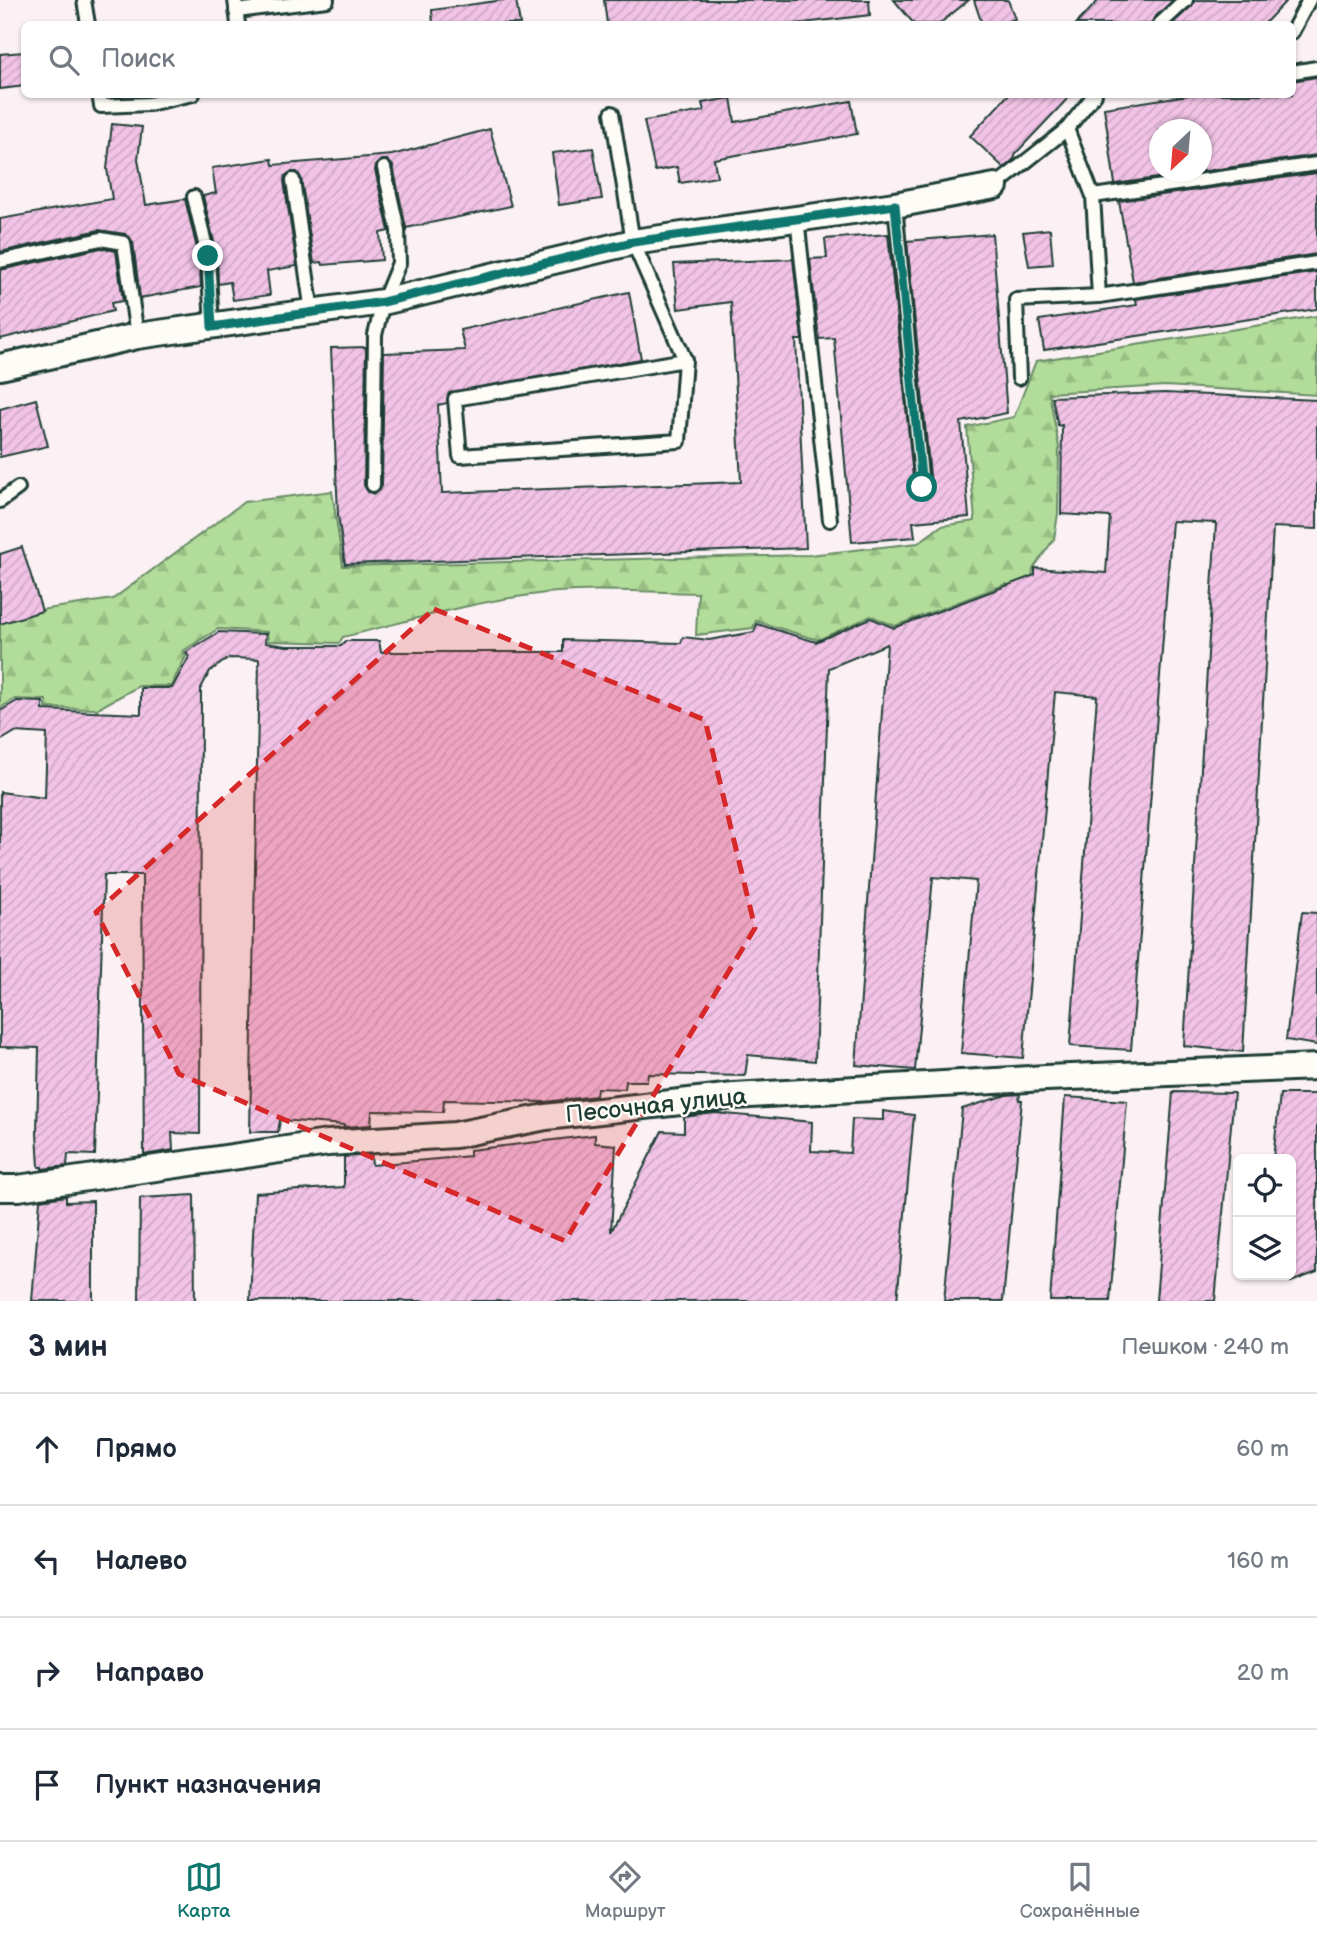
<!DOCTYPE html>
<html lang="ru">
<head>
<meta charset="utf-8">
<style>
	:root { --surface:#fff; --page:#f2f2f3; --text:#1f2937; --muted:#747a83; --line:#e0e1e3; --accent:#0f766e }
	body { margin:0; font-family:"Balsamiq Sans",sans-serif; background:var(--page); color:var(--text) }
	.controls { position:absolute; right:21px; bottom:21px; display:grid; overflow:hidden; border-radius:10px; box-shadow:0 2px 5px #0004 }
	.controls button { width:63px; height:63px; display:grid; place-items:center; padding:0; border:0; border-bottom:2px solid var(--line); background:var(--surface); color:var(--text); font:35px sans-serif }
	.compass { position:absolute; left:1149px; top:119px; width:63px; height:63px; border-radius:50%; background:var(--surface); box-shadow:0 2px 5px #0004; rotate:206deg }
	.stop { position:absolute; width:21px; height:21px; margin:-16px; border:5px solid #0f766e; border-radius:50%; background:#fff }
	.stop.end { background:#0f766e; border-color:#fff; box-shadow:0 2px 7px #0008 }
	.list { margin:0; padding:0; list-style:none }
	h2 { display:flex; justify-content:space-between; align-items:center; height:91px; margin:0; padding:0 28px; font-size:30px }
	h2 small { font-size:23px; font-weight:400; color:var(--muted) }
	.list li { display:grid; grid-template-columns:46px 1fr auto; gap:21px; align-items:center; box-sizing:border-box; height:112px; padding:0 28px; border-top:2px solid var(--line) }
	.list b { display:block; font-size:26px; white-space:nowrap }
	.list em { font-size:23px; font-style:normal; color:var(--muted) }
	.icon { flex:none; width:38px; height:38px; fill:none; stroke:currentColor; stroke-width:2; stroke-linecap:round; stroke-linejoin:round }
	.map { position:relative; flex:none; width:1317px; height:1301px; overflow:hidden }
	.search { position:absolute; background:var(--surface); box-shadow:0 2px 5px #0004; left:21px; right:21px; top:21px; height:77px; display:flex; align-items:center; gap:18px; box-sizing:border-box; padding:0 24px; border-radius:10px; color:var(--muted); font-size:26px }
	.sheet { height:539px; background:var(--surface) }
	nav { display:flex; justify-content:space-around; align-items:center; box-sizing:border-box; height:98px; border-top:2px solid var(--line); background:var(--surface); font-size:19px; color:var(--muted) }
	nav a { display:grid; justify-items:center; gap:4px }
	nav .on { color:var(--accent) }
	.map>svg:first-child { display:block }
	.forest { fill:url(#forest-firs); stroke:#688c66; stroke-width:2 }
	.building { fill:url(#building-hatch); stroke:#1f3d34; stroke-width:2; fill-rule:evenodd }
	.lines { fill:none; stroke-linecap:round; stroke-linejoin:round }
	.lane-casing { stroke:#1f3d34; stroke-width:18 }
	.street-casing { stroke:#1f3d34; stroke-width:30 }
	.lane { stroke:#fdfcf7; stroke-width:12 }
	.street { stroke:#fdfcf7; stroke-width:24 }
	.route { stroke:#0f766e; stroke-width:9 }
	.marked { fill:#d62828; fill-opacity:0.2; stroke:#d62828; stroke-width:5; stroke-dasharray:14 9; stroke-linejoin:round }
	.labels { text-anchor:middle; stroke-width:5; stroke-linejoin:round; paint-order:stroke }
	.street-label { font-size:24px; fill:#1f3d34; stroke:#fdfcf7 }
</style>
</head>
<body>
<div class="map">
<svg width="1317" height="1301" viewBox="0 0 1317 1301">
	<defs>
		<pattern id="forest-firs" width="22" height="20" patternUnits="userSpaceOnUse" patternTransform="scale(1.75)"><rect width="22" height="20" fill="#b2dc99"/><path d="M5 1l3.5 6h-7zM16 11l3.5 6h-7z" fill="#99be84"/></pattern>
		<pattern id="building-hatch" width="6" height="6" patternUnits="userSpaceOnUse" patternTransform="scale(1.75)"><rect width="6" height="6" fill="#f2c3e6"/><path d="M-1 1l2-2M0 6l6-6M5 7l2-2" fill="none" stroke="#cfa8c6"/></pattern>
	</defs>
	<rect width="100%" height="100%" fill="#fbf1f4"/>
	<filter id="ink" filterUnits="userSpaceOnUse"><feTurbulence type="fractalNoise" baseFrequency=".0143" numOctaves="2"/><feDisplacementMap in="SourceGraphic" scale="14" xChannelSelector="R" yChannelSelector="G"/><feConvolveMatrix kernelMatrix="1 2 1 2 8 2 1 2 1" color-interpolation-filters="sRGB"/></filter>
	<g filter="url(#ink)">
		<!-- forest -->
		<path class="forest" d="M 1317,316 L 1317,395 L 1165,386 L 1049,393 L 1059,447 L 1058,514 L 1054,539 L 1033,569 L 1030,595 L 1010,594 L 1006,584 L 895,626 L 871,616 L 818,640 L 756,621 L 753,628 L 696,635 L 698,593 C 643,592 586,587 531,595 C 467,603 405,622 343,637 L 339,643 L 268,641 L 267,632 L 218,629 L 183,651 L 186,656 L 171,686 L 139,686 L 97,709 L 46,708 L 46,700 L 15,699 L 0,708 L 0,616 L 113,599 L 244,502 L 332,491 L 343,566 L 809,555 L 918,543 L 941,526 L 975,521 L 967,427 L 1014,417 L 1036,361 Z"/>
		<!-- building -->
		<g class="building">
			<path d="M 503,0 L 516,0 L 520,24 L 433,24 L 432,10 Z"/>
			<path d="M 604,0 L 869,0 L 870,15 L 795,24 L 607,24 Z"/>
			<path d="M 894,0 L 969,0 L 939,24 L 914,24 Z"/>
			<path d="M 974,0 L 1008,0 L 1015,19 L 999,24 L 982,24 Z"/>
			<path d="M 1099,0 L 1173,0 L 1154,18 L 1151,24 L 1076,24 Z"/>
			<path d="M 1195,0 L 1287,0 L 1264,24 L 1172,24 L 1192,6 Z"/>
			<path d="M 24,52 L 24,86 L 0,89 L 0,54 Z"/>
			<path d="M 1317,77 L 1317,155 L 1115,184 L 1104,108 L 1195,94 L 1292,94 L 1292,81 ZM 1159,130 L 1201,130 L 1201,172 L 1159,172 Z"/>
			<path d="M 1009,94 L 1072,94 L 1016,153 L 1014,159 L 1004,168 L 970,136 Z"/>
			<path d="M 731,98 L 735,122 L 851,101 L 857,134 L 714,159 L 717,177 L 680,183 L 677,167 L 655,171 L 644,121 L 704,111 L 702,103 Z"/>
			<path d="M 112,124 L 142,127 L 138,159 L 146,205 L 185,199 L 199,257 L 201,287 L 140,298 L 133,242 L 125,234 L 99,230 L 0,252 L 0,219 L 112,199 L 107,169 Z"/>
			<path d="M 490,129 L 511,206 L 406,228 L 393,166 L 387,160 L 381,160 L 376,165 L 375,170 L 389,231 L 380,233 L 382,260 L 323,265 L 322,262 L 314,263 L 301,178 L 297,172 L 291,172 L 285,176 L 284,181 L 297,266 L 267,271 L 270,295 L 233,300 L 230,282 L 218,284 L 217,254 L 203,196 L 216,193 L 212,168 L 272,159 L 273,165 L 392,155 Z"/>
			<path d="M 593,148 L 602,199 L 559,205 L 552,153 Z"/>
			<path d="M 1317,173 L 1317,254 L 1133,282 L 1119,201 Z"/>
			<path d="M 1050,229 L 1053,264 L 1029,266 L 1023,232 Z"/>
			<path d="M 888,234 L 915,493 L 922,496 L 926,494 L 931,486 L 907,241 L 992,234 L 1007,413 L 961,422 L 969,517 L 913,522 L 915,537 L 852,542 L 834,338 L 819,339 L 810,259 L 827,258 L 825,239 Z"/>
			<path d="M 101,248 L 116,251 L 123,301 L 111,303 L 113,311 L 0,339 L 0,270 Z"/>
			<path d="M 793,259 L 802,340 L 796,340 L 806,548 L 345,564 L 338,515 L 331,348 L 366,347 L 364,485 L 368,492 L 374,494 L 380,490 L 382,485 L 384,353 L 465,350 L 460,330 L 629,292 L 641,359 L 449,393 L 447,403 L 438,405 L 442,493 L 741,482 L 731,302 L 678,309 L 674,264 Z"/>
			<path d="M 1317,272 L 1317,309 L 1044,350 L 1039,320 L 1137,305 L 1136,299 Z"/>
			<path d="M 1165,393 L 1317,400 L 1317,529 L 1273,527 L 1243,1052 L 1184,1046 L 1216,523 L 1172,521 L 1131,1050 L 1070,1046 L 1097,696 L 1055,692 L 1023,1058 L 961,1053 L 976,881 L 933,877 L 915,1070 L 856,1065 L 887,644 L 829,668 L 815,1061 L 748,1055 L 745,1076 L 648,1074 L 647,1081 L 626,1081 L 625,1089 L 597,1088 L 596,1096 L 545,1102 L 444,1100 L 443,1112 L 372,1111 L 371,1125 L 344,1127 L 344,1125 L 280,1120 L 278,1132 L 250,1132 L 259,659 L 229,658 L 210,671 L 201,688 L 200,1134 L 172,1133 L 173,1150 L 144,1155 L 142,875 L 104,875 L 95,1155 L 68,1154 L 67,1166 L 42,1169 L 42,1167 L 39,1167 L 37,1133 L 39,1048 L 0,1047 L 0,792 L 45,798 L 47,734 L 15,732 L 0,741 L 0,711 L 17,701 L 43,702 L 43,710 L 141,714 L 141,688 L 172,688 L 189,657 L 186,652 L 219,632 L 266,634 L 265,643 L 287,646 L 341,646 L 346,641 L 379,641 L 381,652 L 563,652 L 563,640 L 681,643 L 683,637 L 709,640 L 754,632 L 757,624 L 816,642 L 871,618 L 894,628 L 1035,575 L 1035,568 L 1106,573 L 1110,517 L 1061,514 L 1062,425 L 1058,426 L 1052,397 Z"/>
			<path d="M 36,399 L 48,446 L 0,457 L 0,409 Z"/>
			<path d="M 22,547 L 42,611 L 0,624 L 0,554 Z"/>
			<path d="M 1302,912 L 1317,913 L 1317,1045 L 1286,1040 Z"/>
			<path d="M 1173,1092 L 1234,1093 L 1215,1301 L 1156,1301 Z"/>
			<path d="M 1020,1094 L 1019,1100 L 1022,1100 L 1003,1301 L 944,1301 L 962,1109 L 1006,1095 Z"/>
			<path d="M 1280,1094 L 1317,1094 L 1317,1272 L 1291,1282 L 1291,1159 L 1273,1159 Z"/>
			<path d="M 1065,1097 L 1127,1101 L 1110,1301 L 1050,1301 Z"/>
			<path d="M 883,1111 L 914,1115 L 897,1301 L 250,1301 L 255,1193 L 344,1187 L 344,1157 L 371,1155 L 372,1165 L 470,1156 L 470,1150 L 595,1135 L 595,1143 L 616,1145 L 611,1232 L 662,1131 L 684,1132 L 684,1117 L 715,1113 L 812,1122 L 811,1151 L 850,1153 L 852,1119 L 883,1120 Z"/>
			<path d="M 194,1195 L 195,1301 L 139,1301 L 140,1198 Z"/>
			<path d="M 66,1196 L 66,1202 L 93,1201 L 93,1301 L 32,1301 L 40,1200 Z"/>
		</g>
		<g class="lines">
			<!-- lane casing -->
			<g class="lane-casing">
				<g id="lane">
					<path d="M 84,0 L 88,24"/>
					<path d="M 235,0 L 238,24"/>
					<path d="M 236,11 L 327,0"/>
					<path d="M 1160,24 L 1186,0"/>
					<path d="M 1292,32 L 1309,0"/>
					<path d="M 1292,72 L 1317,68"/>
					<path d="M 99,94 L 101,106 L 149,104 L 193,94"/>
					<path d="M 612,113 L 633,242 L 685,360 L 679,441 L 460,456 L 455,399 L 685,360"/>
					<path d="M 1067,129 L 1093,196 L 1099,296 L 1317,263"/>
					<path d="M 293,180 L 312,312"/>
					<path d="M 995,186 L 1067,129 L 1095,94"/>
					<path d="M 1093,196 L 1317,164"/>
					<path d="M 194,197 L 208,256 L 212,326"/>
					<path d="M 895,205 L 922,487"/>
					<path d="M 797,218 L 830,520"/>
					<path d="M 0,261 L 101,239 L 124,243 L 137,336"/>
					<path d="M 1019,378 L 1016,300 L 1099,296"/>
					<path d="M 373,485 L 375,335 L 383,302 L 399,263 L 398,230 L 384,168"/>
					<path d="M 0,501 L 18,488"/>
				</g>
			</g>
			<!-- street casing -->
			<g class="street-casing">
				<g id="street">
					<path d="M 0,367 L 137,336 L 383,302 L 633,242 L 895,205 L 995,186"/>
					<path d="M 0,1188 L 18,1188 L 328,1143 L 455,1135 L 546,1117 L 734,1096 L 1046,1078 L 1317,1067"/>
				</g>
			</g>
			<!-- lane -->
			<use href="#lane" class="lane"/>
			<!-- street -->
			<use href="#street" class="street"/>
		</g>
	</g>
	<g class="lines" filter="url(#ink)">
		<!-- route -->
		<path class="route" d="M 208,256 L 212,327 L 383,302 L 633,242 L 895,205 L 922,487"/>
	</g>
	<!-- marked area -->
	<path class="marked" d="M 434,609 L 705,720 L 755,928 L 565,1241 L 179,1074 L 96,912 Z"/>
	<g class="labels">
		<!-- street labels -->
		<g class="street-label">
			<text transform="translate(656 1105) rotate(-6)" y="8">Песочная улица</text>
		</g>
	</g>
</svg>
<div class="controls">
<button><svg class="icon" aria-label="locate" viewBox="0 0 24 24"><circle cx="12" cy="12" r="6"/><path d="M12 2v4M12 18v4M2 12h4M18 12h4"/></svg></button>
<button><svg class="icon" aria-label="layers" viewBox="0 0 24 24"><path d="M12 4l9 5-9 5-9-5zM3 14l9 5 9-5"/></svg></button>
</div>
<svg class="compass" viewBox="-18 -18 36 36"><path d="M0-13l5 13h-10z" fill="#e53935"/><path d="M0 13l5-13h-10z" fill="#747a83"/></svg>
<div class="stop" style="left:922px;top:487px"></div>
<div class="stop end" style="left:208px;top:256px"></div>
<div class="search"><svg class="icon" aria-label="search" viewBox="0 0 24 24"><circle cx="10" cy="10" r="6"/><path d="M15 15l6 6"/></svg>Поиск</div>
</div>
<section class="sheet">
<h2>3 мин<small>Пешком · 240 m</small></h2>
<ul class="list">
<li><svg class="icon" aria-label="ahead" viewBox="0 0 24 24"><path d="M12 20V5M6 11l6-6 6 6"/></svg><div><b>Прямо</b></div><em>60 m</em></li>
<li><svg class="icon" aria-label="left" viewBox="0 0 24 24"><path d="M17 20v-9H6M10 6l-5 5 5 5"/></svg><div><b>Налево</b></div><em>160 m</em></li>
<li><svg class="icon" aria-label="right" viewBox="0 0 24 24"><path d="M7 20v-9h11M14 6l5 5-5 5"/></svg><div><b>Направо</b></div><em>20 m</em></li>
<li><svg class="icon" aria-label="arrive" viewBox="0 0 24 24"><path d="M6 21V4h12l-3 4 3 4H6"/></svg><div><b>Пункт назначения</b></div></li>
</ul>
</section>
<nav>
<a class="on"><svg class="icon" aria-label="map" viewBox="0 0 24 24"><path d="M3 6l6-2 6 2 6-2v14l-6 2-6-2-6 2zM9 4v14M15 6v14"/></svg>Карта</a>
<a><svg class="icon" aria-label="directions" viewBox="0 0 24 24"><path d="M12 3l9 9-9 9-9-9zM9 14v-3h6M13 9l2 2-2 2"/></svg>Маршрут</a>
<a><svg class="icon" aria-label="saved" viewBox="0 0 24 24"><path d="M7 4h10v16l-5-4-5 4z"/></svg>Сохранённые</a>
</nav>
</body>
</html>
